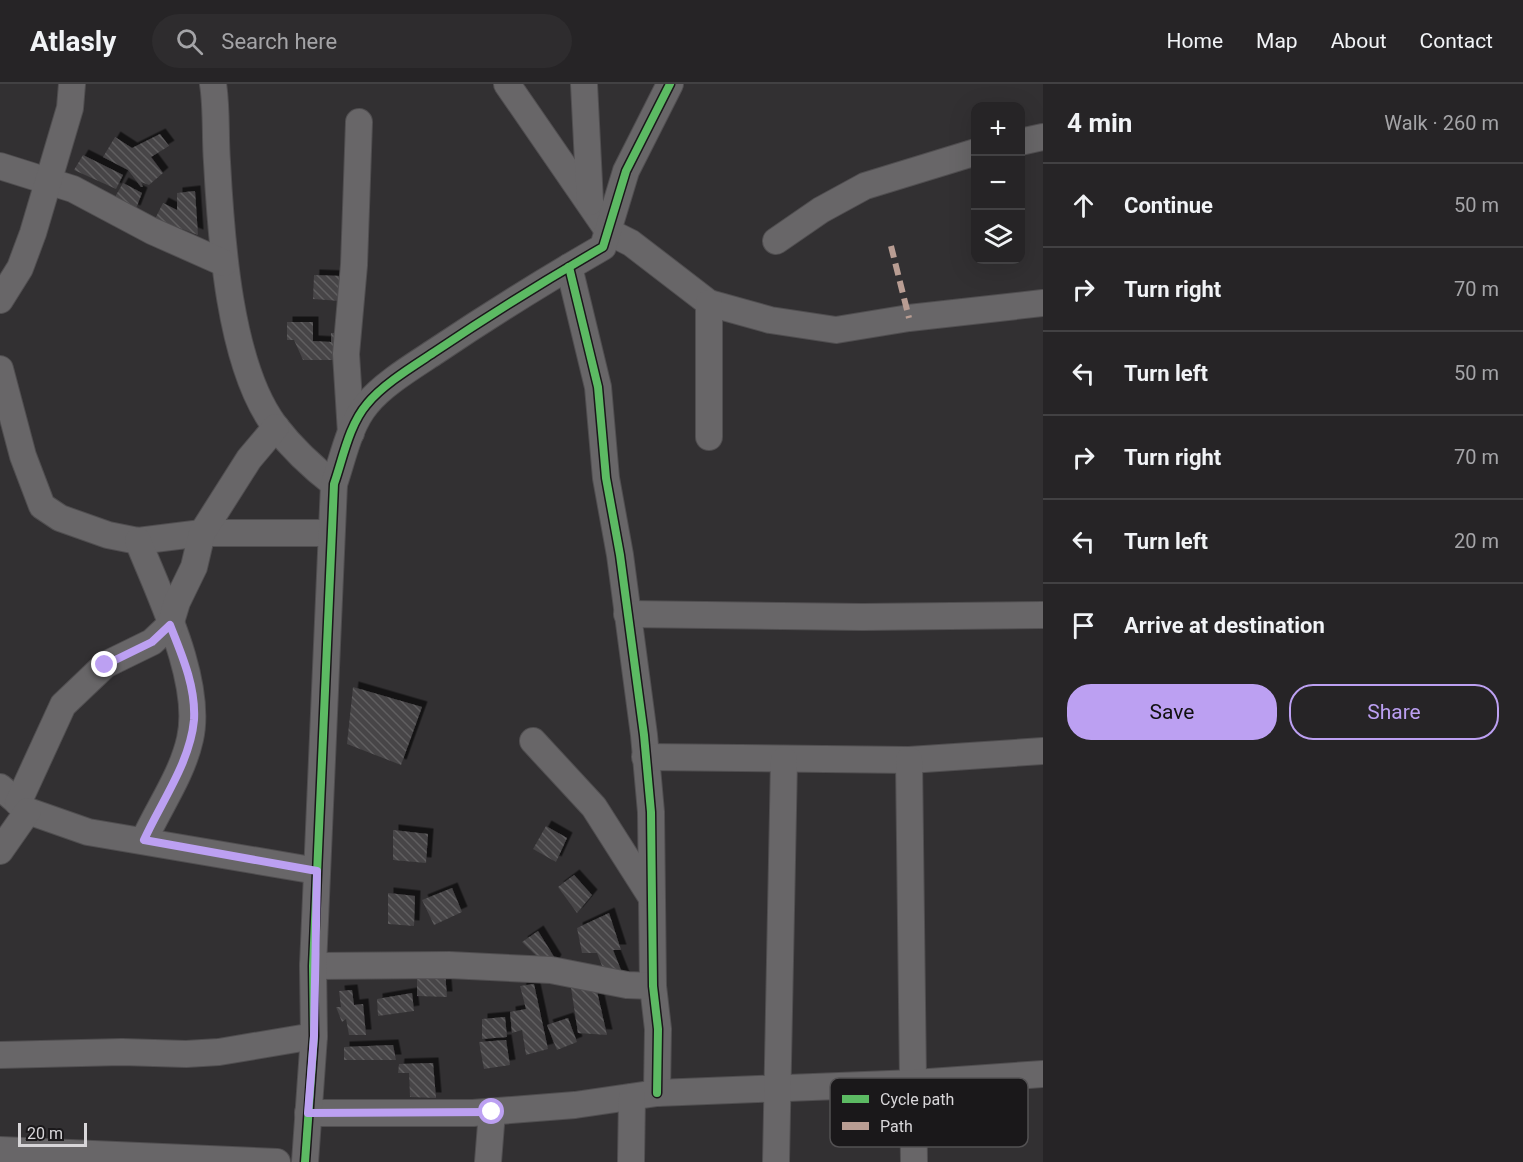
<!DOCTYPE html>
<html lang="en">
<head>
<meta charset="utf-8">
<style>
	:root { --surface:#262426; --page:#2e2c2e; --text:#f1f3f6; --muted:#a4a4a7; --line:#424143; --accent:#bca0f2 }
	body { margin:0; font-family:Roboto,sans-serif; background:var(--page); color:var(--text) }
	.controls { position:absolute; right:18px; top:18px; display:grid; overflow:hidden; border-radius:12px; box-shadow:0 6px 24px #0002 }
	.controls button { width:54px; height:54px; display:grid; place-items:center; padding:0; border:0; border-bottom:2px solid var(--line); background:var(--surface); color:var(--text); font:30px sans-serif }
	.scale { position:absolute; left:18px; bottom:15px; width:69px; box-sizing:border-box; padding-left:6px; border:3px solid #d8d6d9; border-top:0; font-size:16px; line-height:21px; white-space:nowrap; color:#d8d6d9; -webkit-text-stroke:4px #1a181a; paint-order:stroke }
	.stop { position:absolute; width:18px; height:18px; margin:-14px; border:4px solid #bca0f2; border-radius:50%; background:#fff }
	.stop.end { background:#bca0f2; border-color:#fff; box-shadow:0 2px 6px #0008 }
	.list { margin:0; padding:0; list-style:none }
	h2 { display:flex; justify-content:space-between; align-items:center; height:78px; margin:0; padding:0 24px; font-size:26px }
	h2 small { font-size:20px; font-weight:400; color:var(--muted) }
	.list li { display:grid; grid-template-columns:39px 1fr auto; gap:18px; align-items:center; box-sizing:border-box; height:84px; padding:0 24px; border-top:2px solid var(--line) }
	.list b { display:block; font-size:22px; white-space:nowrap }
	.list em { font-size:20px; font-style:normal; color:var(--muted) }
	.actions { display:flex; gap:12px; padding:18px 24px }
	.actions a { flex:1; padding:14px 0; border:2px solid var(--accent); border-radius:24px; text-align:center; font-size:21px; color:var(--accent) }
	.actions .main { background:var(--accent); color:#111 }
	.icon { flex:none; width:33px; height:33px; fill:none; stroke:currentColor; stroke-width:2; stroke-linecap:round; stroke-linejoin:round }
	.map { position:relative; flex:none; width:1043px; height:1078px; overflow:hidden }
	header { display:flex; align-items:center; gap:36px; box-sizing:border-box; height:84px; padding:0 30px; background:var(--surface); border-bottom:2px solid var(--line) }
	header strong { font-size:28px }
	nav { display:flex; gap:33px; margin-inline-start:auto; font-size:21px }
	.search { width:420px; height:54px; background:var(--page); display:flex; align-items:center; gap:15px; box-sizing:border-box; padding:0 21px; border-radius:33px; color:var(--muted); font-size:22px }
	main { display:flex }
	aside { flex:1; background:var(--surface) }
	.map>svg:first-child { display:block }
	.building { fill:url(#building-back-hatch); filter:url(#shadow) }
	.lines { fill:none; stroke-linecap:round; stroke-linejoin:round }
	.minor-casing { stroke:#504e50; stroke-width:28 }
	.minor { stroke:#686668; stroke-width:26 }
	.quiet { stroke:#b99d93; stroke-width:6; stroke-dasharray:12 6; stroke-linecap:butt }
	.cycleway-casing { stroke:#1a181a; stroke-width:11 }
	.cycleway { stroke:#5cba63; stroke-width:8 }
	.route { stroke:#bca0f2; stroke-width:8 }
	.key { fill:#1a181a; stroke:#535153; stroke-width:1.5 }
	.key-label { font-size:16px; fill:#d8d6d9 }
</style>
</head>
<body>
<header>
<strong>Atlasly</strong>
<div class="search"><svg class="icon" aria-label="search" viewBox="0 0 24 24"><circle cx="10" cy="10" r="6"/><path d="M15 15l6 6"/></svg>Search here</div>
<nav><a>Home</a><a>Map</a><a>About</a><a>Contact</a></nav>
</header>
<main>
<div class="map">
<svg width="1043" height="1078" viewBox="0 0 1043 1078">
	<defs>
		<pattern id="building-back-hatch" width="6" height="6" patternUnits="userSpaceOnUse" patternTransform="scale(1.5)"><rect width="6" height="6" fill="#464446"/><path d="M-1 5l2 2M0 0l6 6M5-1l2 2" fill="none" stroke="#605e60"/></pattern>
		<filter id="shadow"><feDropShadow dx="5.5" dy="-5.5" stdDeviation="0" flood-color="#0009"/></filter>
	</defs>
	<rect width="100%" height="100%" fill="#323032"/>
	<!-- building -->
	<g class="building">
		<path d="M 160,50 L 169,62 L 151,73 L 163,89 L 149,101 L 141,98 L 143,103 L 141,103 L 128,86 L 103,73 L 115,53 L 132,64 Z"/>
		<path d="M 83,71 L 123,91 L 116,105 L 74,86 Z"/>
		<path d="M 123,99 L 142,109 L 135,127 L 112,118 Z"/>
		<path d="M 195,107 L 198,151 L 155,135 L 163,119 L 177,126 L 177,109 Z"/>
		<path d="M 314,191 L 341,192 L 340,217 L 313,215 Z"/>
		<path d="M 287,238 L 313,238 L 313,257 L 331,258 L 331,249 L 341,249 L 336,276 L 303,276 L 294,256 L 287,256 Z"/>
		<path d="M 353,603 L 422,623 L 401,681 L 347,660 Z"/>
		<path d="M 546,742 L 567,754 L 556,778 L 533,765 Z"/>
		<path d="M 393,746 L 428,750 L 426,779 L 393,776 Z"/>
		<path d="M 574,791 L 592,811 L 577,829 L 558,803 Z"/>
		<path d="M 452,804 L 462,828 L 434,841 L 422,816 Z"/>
		<path d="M 388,809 L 415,812 L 414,842 L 388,840 Z"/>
		<path d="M 609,829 L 621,866 L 613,866 L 627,901 L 604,887 L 597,869 L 582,869 L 577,844 Z"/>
		<path d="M 538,847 L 556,876 L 551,886 L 522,858 Z"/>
		<path d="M 417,887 L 445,887 L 447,913 L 417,912 Z"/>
		<path d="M 534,900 L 548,965 L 526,971 L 522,946 L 512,949 L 510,928 L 526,925 L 520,902 Z"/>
		<path d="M 596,903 L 607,951 L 578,949 L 571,904 Z"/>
		<path d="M 352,906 L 354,921 L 363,920 L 366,951 L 349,951 L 346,935 L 342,938 L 336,923 L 341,923 L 339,907 Z"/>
		<path d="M 412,909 L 414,927 L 378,932 L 377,915 Z"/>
		<path d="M 505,933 L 507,953 L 482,955 L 482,935 Z"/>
		<path d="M 568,934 L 577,958 L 557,966 L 547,941 Z"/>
		<path d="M 506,956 L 510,981 L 484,985 L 479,958 Z"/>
		<path d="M 393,961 L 396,976 L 344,976 L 344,963 Z"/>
		<path d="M 433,979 L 436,1014 L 410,1013 L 409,989 L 398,989 L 399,980 Z"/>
	</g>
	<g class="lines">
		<!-- minor casing -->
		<g class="minor-casing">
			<g id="minor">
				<path d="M 213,0 C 217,25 215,52 217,78 C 221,153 229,281 275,342 C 292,364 312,383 334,400"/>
				<path d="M 507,0 L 609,148 L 631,159 L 709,219 L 770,236 L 836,246 L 909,234 L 1043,219"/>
				<path d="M 584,0 L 590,118"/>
				<path d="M 1020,58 L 1043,53"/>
				<path d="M 0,82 L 73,105 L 152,147 L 224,179"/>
				<path d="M 776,157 L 821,126 L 865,102 L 976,68"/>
				<path d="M 569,183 L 598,303 L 606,394 L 620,471 L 644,651 L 651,728 L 653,902 L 658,945 L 657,1009"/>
				<path d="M 0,216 L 20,184 L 33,149 L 70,24 L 72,0"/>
				<path d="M 0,285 L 23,372 L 42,422 L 60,434 L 108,451 L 138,457 L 202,449 L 331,449"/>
				<path d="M 351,349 L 346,270 L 354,181 L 359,38"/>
				<path d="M 709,353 L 709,219"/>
				<path d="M 138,457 C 160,512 203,598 190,655 C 182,691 159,723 144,756"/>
				<path d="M 627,530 L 862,533 L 1043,531"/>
				<path d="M 533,657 L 594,723 L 650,811"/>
				<path d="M 645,673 L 909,676 L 1043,667"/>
				<path d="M 909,676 L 914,1078"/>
				<path d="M 0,703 L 28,727 L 88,748 L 317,787"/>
				<path d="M 18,719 L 63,621 L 105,581 L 152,558 L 170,541 L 177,518 L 194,483 L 202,449 L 249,375 L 276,343"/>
				<path d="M 0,767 L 28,727"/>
				<path d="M 313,882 L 449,881 L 551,886 L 627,901 L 653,902"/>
				<path d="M 0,971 L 122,968 L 186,970 L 219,968 L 314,952"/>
				<path d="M 308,1029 L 473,1029 L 575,1021 L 657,1009 L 915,999 L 1043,990"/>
				<path d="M 0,1066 L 277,1078"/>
				<path d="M 305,1078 L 314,952 L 313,882 L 334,400 C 343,374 349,341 367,320 C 383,300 415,281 436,267 C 491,230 546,196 603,163 L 626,87 L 670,0"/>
				<path d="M 488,1078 L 492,1028"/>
				<path d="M 631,1078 L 632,1013"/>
				<path d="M 776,1078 L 784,676"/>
			</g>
		</g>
		<!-- minor -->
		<use href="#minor" class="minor"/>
		<!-- quiet -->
		<path class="quiet" d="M 891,162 L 909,234"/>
		<!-- cycleway casing -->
		<g class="cycleway-casing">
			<g id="cycleway">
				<path d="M 569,183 L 598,303 L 606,394 L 620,471 L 644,651 L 651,728 L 653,902 L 658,945 L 657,1009"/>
				<path d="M 305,1078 L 314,952 L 313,882 L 334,400 C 343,374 349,341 367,320 C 383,300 415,281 436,267 C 491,230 546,196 603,163 L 626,87 L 670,0"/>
			</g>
		</g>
		<!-- cycleway -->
		<use href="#cycleway" class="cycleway"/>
	</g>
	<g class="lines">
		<!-- route -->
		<path class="route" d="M 105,581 L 152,558 L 170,541 C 182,571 196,603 194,636 C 190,679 161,718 144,756 L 317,787 L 314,952 L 308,1029 L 492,1028"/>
	</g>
	<!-- legend -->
	<rect x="830" y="994" width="198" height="69" rx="9" class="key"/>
	<rect x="842" y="1011" width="27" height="8" fill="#5cba63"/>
	<rect x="842" y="1038" width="27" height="8" fill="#b99d93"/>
	<g class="key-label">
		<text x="880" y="1021">Cycle path</text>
		<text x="880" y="1048">Path</text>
	</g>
</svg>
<div class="controls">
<button>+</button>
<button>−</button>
<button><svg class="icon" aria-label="layers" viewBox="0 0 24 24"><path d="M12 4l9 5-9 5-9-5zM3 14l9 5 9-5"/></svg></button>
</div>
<div class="scale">20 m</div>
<div class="stop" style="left:492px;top:1028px"></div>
<div class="stop end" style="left:105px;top:581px"></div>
</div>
<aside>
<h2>4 min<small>Walk · 260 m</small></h2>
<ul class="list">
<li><svg class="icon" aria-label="ahead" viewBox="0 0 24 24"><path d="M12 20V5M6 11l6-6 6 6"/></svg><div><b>Continue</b></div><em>50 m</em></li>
<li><svg class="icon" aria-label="right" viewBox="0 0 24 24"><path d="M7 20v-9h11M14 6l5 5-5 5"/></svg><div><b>Turn right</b></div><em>70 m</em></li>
<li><svg class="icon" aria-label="left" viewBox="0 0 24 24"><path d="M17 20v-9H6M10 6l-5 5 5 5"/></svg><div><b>Turn left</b></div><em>50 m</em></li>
<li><svg class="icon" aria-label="right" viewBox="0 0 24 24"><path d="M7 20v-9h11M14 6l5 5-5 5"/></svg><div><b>Turn right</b></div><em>70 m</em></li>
<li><svg class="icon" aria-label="left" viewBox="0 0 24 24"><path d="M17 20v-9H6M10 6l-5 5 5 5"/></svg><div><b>Turn left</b></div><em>20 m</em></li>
<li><svg class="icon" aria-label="arrive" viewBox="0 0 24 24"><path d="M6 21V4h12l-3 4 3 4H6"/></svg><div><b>Arrive at destination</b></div></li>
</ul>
<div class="actions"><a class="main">Save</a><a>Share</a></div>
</aside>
</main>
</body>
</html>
